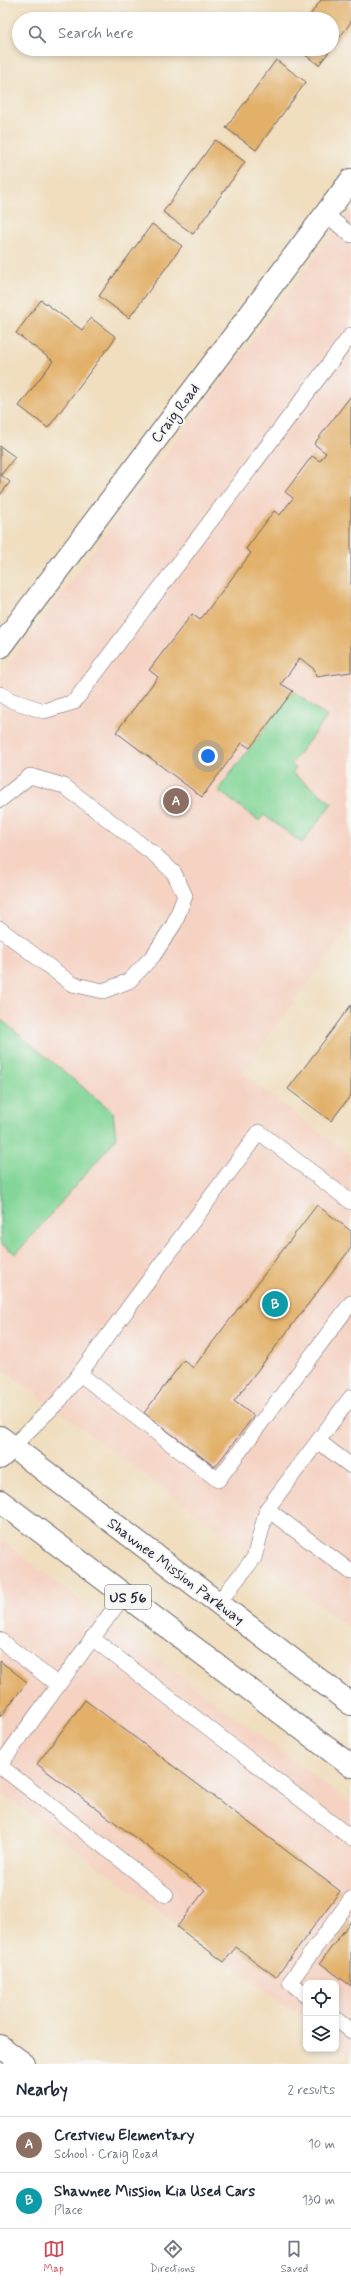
<!DOCTYPE html>
<html lang="en">
<head>
<meta charset="utf-8">
<style>
	:root { --surface:#fff; --page:#f6f6f7; --text:#1f2937; --muted:#747a83; --line:#e0e1e3; --accent:#d1495b }
	body { margin:0; font-family:Mynerve,sans-serif; background:var(--page); color:var(--text) }
	.controls { position:absolute; right:12px; bottom:12px; display:grid; overflow:hidden; border-radius:8px; box-shadow:0 2px 6px #0003 }
	.controls button { width:36px; height:36px; display:grid; place-items:center; padding:0; border:0; border-bottom:1px solid var(--line); background:var(--surface); color:var(--text); font:20px sans-serif }
	.you { position:absolute; left:208px; top:756px; width:14px; height:14px; margin:-10px; border:3px solid #fff; border-radius:50%; background:#1a73e8; box-shadow:0 0 0 6px #1a73e833 }
	.badge { display:grid; place-items:center; width:26px; height:26px; border-radius:50%; background:var(--accent); color:#fff; font-size:13px; font-weight:700 }
	.pin { position:absolute; translate:-50% -50%; border:2px solid #fff; box-shadow:0 1px 4px #0006 }
	.list { margin:0; padding:0; list-style:none }
	h2 { display:flex; justify-content:space-between; align-items:center; height:52px; margin:0; padding:0 16px; font-size:17px }
	h2 small { font-size:13px; font-weight:400; color:var(--muted) }
	.list li { display:grid; grid-template-columns:26px 1fr auto; gap:12px; align-items:center; box-sizing:border-box; height:56px; padding:0 16px; border-top:1px solid var(--line) }
	.list b { display:block; font-size:15px; white-space:nowrap }
	.list p { margin:0; font-size:13px; white-space:nowrap; color:var(--muted) }
	.list em { font-size:13px; font-style:normal; color:var(--muted) }
	.icon { flex:none; width:22px; height:22px; fill:none; stroke:currentColor; stroke-width:2; stroke-linecap:round; stroke-linejoin:round }
	.map { position:relative; flex:none; width:351px; height:2064px; overflow:hidden }
	.search { position:absolute; background:var(--surface); box-shadow:0 2px 6px #0003; left:12px; right:12px; top:12px; height:44px; display:flex; align-items:center; gap:10px; box-sizing:border-box; padding:0 14px; border-radius:22px; color:var(--muted); font-size:15px }
	.sheet { height:164px; background:var(--surface) }
	nav { display:flex; justify-content:space-around; align-items:center; box-sizing:border-box; height:56px; border-top:1px solid var(--line); background:var(--surface); font-size:11px; color:var(--muted) }
	nav a { display:grid; justify-items:center; gap:2px }
	nav .on { color:var(--accent) }
	.map>svg:first-child { display:block }
	.built { fill:#f5d2c2 }
	.green { fill:#83d698; stroke:#527c6a }
	.building { fill:#e2b069 }
	.lines { fill:none; stroke-linecap:round; stroke-linejoin:round }
	.service-casing { stroke:#6a6469; stroke-width:16 }
	.minor-casing { stroke:#6a6469; stroke-width:24 }
	.trunk-casing { stroke:#6a6469; stroke-width:24 }
	.service { stroke:#fff; stroke-width:15 }
	.minor { stroke:#fff; stroke-width:22 }
	.trunk { stroke:#fff; stroke-width:22 }
	.labels { text-anchor:middle; stroke-width:4; stroke-linejoin:round; paint-order:stroke }
	.shield { fill:#f6f6f2; stroke:#626272; stroke-width:1 }
	.shield-label { font-size:14px; font-weight:bold; fill:#22223b }
	.street-label { font-size:15px; fill:#22223b; stroke:#f6f6f2 }
</style>
</head>
<body>
<div class="map">
<svg width="351" height="2064" viewBox="0 0 351 2064">
	<rect width="100%" height="100%" fill="#f6f6f2"/>
	<filter id="ink" filterUnits="userSpaceOnUse"><feTurbulence type="fractalNoise" baseFrequency=".025" numOctaves="2"/><feDisplacementMap in="SourceGraphic" scale="8" xChannelSelector="R" yChannelSelector="G"/><feConvolveMatrix kernelMatrix="1 2 1 2 8 2 1 2 1" color-interpolation-filters="sRGB"/></filter>
	<filter id="wash" filterUnits="userSpaceOnUse"><feTurbulence type="fractalNoise" baseFrequency=".012" numOctaves="4" result="noise"/><feDisplacementMap in="SourceGraphic" scale="16" xChannelSelector="R" yChannelSelector="G"/><feGaussianBlur stdDeviation="0.9" result="paint"/><feColorMatrix in="noise" values="0 0 0 0 0 0 0 0 0 0 0 0 0 0 0 0 0 1.4 0 .05"/><feComposite in="paint" operator="in"/></filter>
	<g filter="url(#wash)">
		<rect width="100%" height="100%" fill="#f0debf"/>
		<!-- built -->
		<g class="built">
			<path d="M 351,209 L 351,924 L 242,1073 L 351,1156 L 351,1629 L 0,1367 L 0,678 L 12,659 Z"/>
			<path d="M 0,1540 L 351,1804 L 351,2056 L 336,2044 L 336,1983 L 306,1983 L 306,2022 L 0,1792 Z"/>
		</g>
		<!-- green -->
		<g class="green">
			<path d="M 293,691 L 327,717 L 291,764 L 296,768 L 292,773 L 332,803 L 302,843 L 264,815 L 259,821 L 218,790 Z"/>
			<path d="M 0,1019 L 113,1112 L 116,1139 L 16,1254 L 0,1243 Z"/>
		</g>
		<g id="blocks">
			<!-- building -->
			<g class="building">
				<path d="M 321,0 L 351,0 L 351,22 L 332,48 L 332,19 L 307,19 Z"/>
				<path d="M 297,49 L 331,49 L 319,65 Z"/>
				<path d="M 276,60 L 306,82 L 256,150 L 226,128 Z"/>
				<path d="M 215,140 L 245,162 L 193,234 L 163,212 Z"/>
				<path d="M 152,224 L 182,246 L 129,318 L 99,296 Z"/>
				<path d="M 41,300 L 82,330 L 91,318 L 116,337 L 48,428 L 19,406 L 53,361 L 16,333 Z"/>
				<path d="M 351,396 L 351,672 L 316,677 L 315,670 L 300,658 L 281,684 L 293,691 L 250,748 L 242,743 L 202,797 L 116,732 L 158,677 L 149,670 L 192,614 L 200,620 L 251,553 L 246,549 L 274,511 L 280,515 L 293,498 L 285,492 L 312,456 L 320,461 L 326,453 L 314,444 Z"/>
				<path d="M 0,446 L 15,457 L 1,475 L 10,482 L 0,495 Z"/>
				<path d="M 351,1005 L 351,1095 L 331,1121 L 288,1089 Z"/>
				<path d="M 317,1205 L 351,1231 L 351,1248 L 234,1401 L 254,1416 L 215,1467 L 144,1413 L 184,1360 L 193,1368 Z"/>
				<path d="M 0,1661 L 27,1682 L 0,1717 Z"/>
				<path d="M 85,1700 L 340,1891 L 276,1977 L 236,1947 L 224,1962 L 177,1927 L 205,1890 L 37,1764 Z"/>
				<path d="M 351,1921 L 351,1986 L 320,1963 Z"/>
			</g>
		</g>
	</g>
	<g filter="url(#ink)">
		<use href="#blocks" fill-opacity="0" stroke="#6a6469" stroke-width="1"/>
		<g class="lines">
			<!-- service casing -->
			<g class="service-casing">
				<g id="service">
					<path d="M 325,214 L 351,235"/>
					<path d="M 0,694 L 10,700 L 44,711 L 74,702 L 351,335"/>
					<path d="M 0,800 L 30,776 L 64,786 L 155,855 L 174,873 L 185,896 L 174,924 L 153,956 L 129,981 L 103,991 L 72,984 L 0,929"/>
					<path d="M 80,1374 L 218,1480 L 351,1303"/>
					<path d="M 318,1441 L 351,1466"/>
					<path d="M 12,1447 L 60,1400 L 259,1132 L 351,1202"/>
					<path d="M 267,1509 L 351,1572"/>
					<path d="M 218,1603 L 254,1558 L 267,1509 L 351,1397"/>
					<path d="M 92,1638 L 351,1838"/>
					<path d="M 0,1640 L 58,1685"/>
					<path d="M 0,1765 L 124,1595"/>
					<path d="M 0,1766 L 166,1895"/>
					<path d="M 306,1995 L 290,1982 L 351,1899"/>
					<path d="M 336,2019 L 351,2031"/>
				</g>
			</g>
			<!-- minor casing -->
			<g class="minor-casing">
				<g id="minor">
					<path d="M 0,647 L 351,180"/>
					<path d="M 0,1458 L 12,1447"/>
					<path d="M 0,2046 L 24,2064"/>
				</g>
			</g>
			<!-- trunk casing -->
			<g class="trunk-casing">
				<g id="trunk">
					<path d="M 0,1437 L 351,1704"/>
					<path d="M 0,1501 L 351,1766"/>
				</g>
			</g>
			<!-- service -->
			<use href="#service" class="service"/>
			<!-- minor -->
			<use href="#minor" class="minor"/>
			<!-- trunk -->
			<use href="#trunk" class="trunk"/>
		</g>
	</g>
	<g class="labels">
		<!-- shield labels -->
		<rect class="shield" x="105" y="1585" width="46" height="24" rx="3"/>
		<g class="shield-label">
			<text x="128" y="1602">US 56</text>
		</g>
		<!-- street labels -->
		<g class="street-label">
			<text transform="translate(175 413) rotate(-53)" y="5">Craig Road</text>
			<text transform="translate(176 1571) rotate(37)" y="5">Shawnee Mission Parkway</text>
		</g>
	</g>
</svg>
<div class="controls">
<button><svg class="icon" aria-label="locate" viewBox="0 0 24 24"><circle cx="12" cy="12" r="6"/><path d="M12 2v4M12 18v4M2 12h4M18 12h4"/></svg></button>
<button><svg class="icon" aria-label="layers" viewBox="0 0 24 24"><path d="M12 4l9 5-9 5-9-5zM3 14l9 5 9-5"/></svg></button>
</div>
<div class="you"></div>
<div class="pin badge" style="left:176px;top:801px;background:#8d6e63">A</div>
<div class="pin badge" style="left:275px;top:1304px;background:#0f9aa8">B</div>
<div class="search"><svg class="icon" aria-label="search" viewBox="0 0 24 24"><circle cx="10" cy="10" r="6"/><path d="M15 15l6 6"/></svg>Search here</div>
</div>
<section class="sheet">
<h2>Nearby<small>2 results</small></h2>
<ul class="list">
<li><span class="badge" style="background:#8d6e63">A</span><div><b>Crestview Elementary</b><p>School · Craig Road</p></div><em>10 m</em></li>
<li><span class="badge" style="background:#0f9aa8">B</span><div><b>Shawnee Mission Kia Used Cars</b><p>Place</p></div><em>130 m</em></li>
</ul>
</section>
<nav>
<a class="on"><svg class="icon" aria-label="map" viewBox="0 0 24 24"><path d="M3 6l6-2 6 2 6-2v14l-6 2-6-2-6 2zM9 4v14M15 6v14"/></svg>Map</a>
<a><svg class="icon" aria-label="directions" viewBox="0 0 24 24"><path d="M12 3l9 9-9 9-9-9zM9 14v-3h6M13 9l2 2-2 2"/></svg>Directions</a>
<a><svg class="icon" aria-label="saved" viewBox="0 0 24 24"><path d="M7 4h10v16l-5-4-5 4z"/></svg>Saved</a>
</nav>
</body>
</html>
